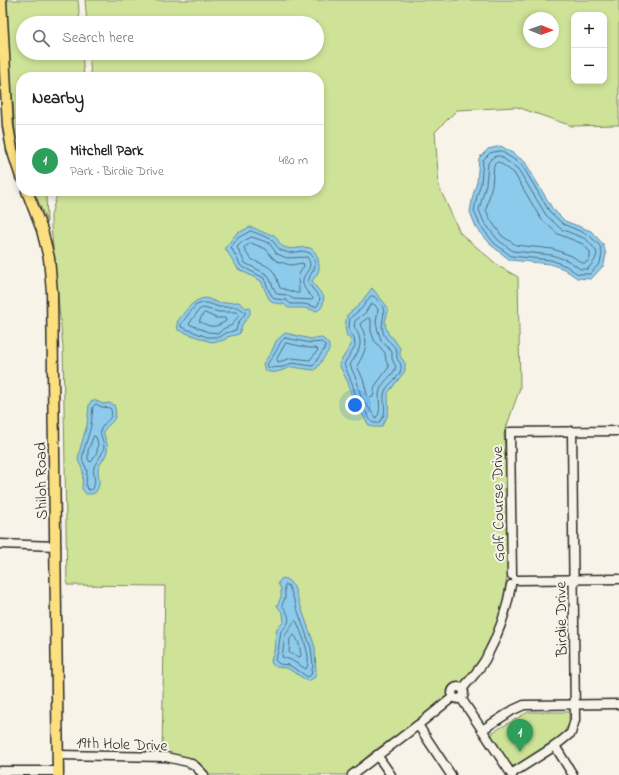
<!DOCTYPE html>
<html lang="en">
<head>
<meta charset="utf-8">
<style>
	:root { --surface:#fff; --page:#f6f6f6; --text:#222; --muted:#767676; --line:#e0e0e0; --accent:#db2777 }
	body { margin:0; font-family:"Indie Flower",sans-serif; background:var(--page); color:var(--text) }
	.controls { position:absolute; right:12px; top:12px; display:grid; overflow:hidden; border-radius:8px; box-shadow:0 2px 6px #0003 }
	.controls button { width:36px; height:36px; display:grid; place-items:center; padding:0; border:0; border-bottom:1px solid var(--line); background:var(--surface); color:var(--text); font:20px sans-serif }
	.compass { position:absolute; left:523px; top:12px; width:36px; height:36px; border-radius:50%; background:var(--surface); box-shadow:0 2px 6px #0003; rotate:91deg }
	.you { position:absolute; left:355px; top:405px; width:14px; height:14px; margin:-10px; border:3px solid #fff; border-radius:50%; background:#1a73e8; box-shadow:0 0 0 6px #1a73e833 }
	.badge { display:grid; place-items:center; width:26px; height:26px; border-radius:50%; background:var(--accent); color:#fff; font-size:13px; font-weight:700 }
	.pin { position:absolute; translate:-50% -33px; filter:drop-shadow(0 1px 2px #0008) }
	.pin::after { content:''; position:absolute; top:21px; width:14px; height:12px; background:inherit; clip-path:polygon(0 0,100% 0,50% 100%) }
	.list { margin:0; padding:0; list-style:none }
	h2 { display:flex; justify-content:space-between; align-items:center; height:52px; margin:0; padding:0 16px; font-size:17px }
	h2 small { font-size:13px; font-weight:400; color:var(--muted) }
	.list li { display:grid; grid-template-columns:26px 1fr auto; gap:12px; align-items:center; box-sizing:border-box; height:72px; padding:0 16px; border-top:1px solid var(--line) }
	.list b { display:block; font-size:15px; white-space:nowrap }
	.list p { margin:0; font-size:13px; white-space:nowrap; color:var(--muted) }
	.list em { font-size:13px; font-style:normal; color:var(--muted) }
	.icon { flex:none; width:22px; height:22px; fill:none; stroke:currentColor; stroke-width:2; stroke-linecap:round; stroke-linejoin:round }
	.map { position:relative; flex:none; width:619px; height:775px; overflow:hidden }
	.search { position:absolute; background:var(--surface); box-shadow:0 2px 6px #0003; left:16px; top:16px; width:308px; height:44px; display:flex; align-items:center; gap:10px; box-sizing:border-box; padding:0 14px; border-radius:22px; color:var(--muted); font-size:15px }
	.panel { position:absolute; background:var(--surface); box-shadow:0 2px 6px #0003; left:16px; top:72px; width:308px; height:124px; border-radius:16px }
	.map>svg:first-child { display:block }
	.green { fill:#cee397; stroke:#7c8761; fill-rule:evenodd }
	.water { fill:#8dcbed; stroke:#668b9f }
	.lines { fill:none; stroke-linecap:round; stroke-linejoin:round }
	.shore { stroke:#526b79; stroke-width:1 }
	.minor-casing { stroke:#2b2b2b; stroke-width:11 }
	.major-casing { stroke:#2b2b2b; stroke-width:13 }
	.minor { stroke:#f7f3e8; stroke-width:8 }
	.major { stroke:#fce080; stroke-width:10 }
	.labels { text-anchor:middle; stroke-width:4; stroke-linejoin:round; paint-order:stroke }
	.street-label { font-size:16px; fill:#2b2b2b; stroke:#f7f3e8 }
</style>
</head>
<body>
<div class="map">
<svg width="619" height="775" viewBox="0 0 619 775">
	<rect width="100%" height="100%" fill="#f7f3e8"/>
	<filter id="ink" filterUnits="userSpaceOnUse"><feTurbulence type="fractalNoise" baseFrequency=".025" numOctaves="2"/><feDisplacementMap in="SourceGraphic" scale="8" xChannelSelector="R" yChannelSelector="G"/><feConvolveMatrix kernelMatrix="1 2 1 2 8 2 1 2 1" color-interpolation-filters="sRGB"/></filter>
	<g filter="url(#ink)">
		<!-- green -->
		<g class="green">
			<path d="M 6,0 L 78,0 L 80,23 L 23,23 L 23,53 L 82,53 L 84,77 L 21,77 L 21,156 L 16,142 L 9,61 Z"/>
			<path d="M 85,0 L 619,0 L 619,125 L 572,126 L 517,107 L 457,110 L 435,132 L 439,187 L 460,233 L 500,267 L 518,277 L 520,388 L 504,434 L 507,485 L 508,570 L 501,616 L 479,662 L 468,678 L 419,720 L 372,752 L 346,775 L 209,775 L 189,760 L 162,754 L 165,586 L 67,585 L 63,347 L 51,227 L 51,215 L 58,191 L 319,191 L 319,77 L 91,77 L 89,53 L 317,53 L 317,23 L 87,23 ZM 574,15 L 604,15 L 604,81 L 574,81 ZM 529,18 L 553,18 L 553,42 L 529,42 Z"/>
			<path d="M 34,191 L 46,191 L 47,222 Z"/>
			<path d="M 528,712 L 569,712 L 569,724 L 561,737 L 518,767 L 510,765 L 491,738 L 493,732 Z"/>
		</g>
		<!-- water -->
		<g class="water">
			<path d="M 501,146 L 514,154 L 525,162 L 552,208 L 565,221 L 591,231 L 603,244 L 606,254 L 604,265 L 591,279 L 577,278 L 564,269 L 550,264 L 510,260 L 492,246 L 476,227 L 470,212 L 473,195 L 477,182 L 479,158 L 488,149 Z"/>
			<path d="M 250,227 C 256,228 259,231 265,233 C 267,234 271,234 274,235 C 278,238 279,245 284,247 C 297,253 312,238 318,259 C 319,263 320,268 318,272 C 317,276 313,278 312,282 L 324,297 C 323,303 324,307 317,311 L 304,308 L 288,308 L 284,304 L 274,303 L 269,299 L 261,281 L 238,269 L 225,248 L 236,234 Z"/>
			<path d="M 372,288 L 386,305 L 388,311 L 385,322 L 386,328 L 389,335 L 393,338 L 400,348 L 400,356 L 405,363 L 405,371 L 388,393 C 388,408 391,414 381,427 L 372,427 L 368,424 L 359,408 L 353,402 L 349,385 L 339,364 L 351,345 L 350,338 L 347,337 L 345,327 L 347,315 L 358,306 Z"/>
			<path d="M 206,298 L 219,303 L 239,302 L 246,308 L 250,307 L 250,314 L 242,325 L 239,334 L 227,337 L 226,339 L 221,341 L 211,342 L 178,330 L 177,322 C 185,312 192,299 206,298 Z"/>
			<path d="M 285,333 L 311,339 L 322,338 L 326,341 L 329,345 L 329,350 L 317,368 L 314,370 C 310,370 294,367 292,367 C 283,369 274,376 265,370 L 263,364 L 272,351 L 276,341 Z"/>
			<path d="M 94,400 L 103,404 L 109,403 L 114,405 C 121,423 104,424 104,432 C 104,439 109,443 107,451 C 106,457 99,464 98,470 C 98,473 99,477 99,480 C 100,484 98,488 96,492 L 92,494 L 86,494 L 82,489 L 83,471 L 78,460 L 80,449 L 87,425 L 89,405 L 91,401 Z"/>
			<path d="M 284,578 L 289,581 L 294,587 L 315,647 L 316,674 L 314,678 L 308,681 L 287,668 L 276,667 L 272,664 L 271,660 L 274,652 L 275,639 L 277,628 L 284,622 L 283,613 L 277,606 L 281,597 L 281,589 L 278,583 L 281,579 Z"/>
		</g>
		<g class="lines">
			<!-- shore -->
			<g class="shore">
				<path d="M 501,151 L 522,165 L 549,211 L 563,224 L 589,235 L 600,246 L 602,254 L 600,263 L 590,274 L 578,274 L 566,266 L 551,260 L 511,256 L 494,243 L 480,225 L 474,211 L 477,196 L 481,183 L 483,160 L 490,153 Z"/>
				<path d="M 500,156 L 518,169 L 546,215 L 561,229 L 586,239 L 595,249 L 597,254 L 595,260 L 588,269 L 580,269 L 569,261 L 552,255 L 513,251 L 498,240 L 484,222 L 479,210 L 486,184 L 488,163 L 493,157 Z"/>
				<path d="M 499,162 L 514,173 L 541,219 L 558,234 L 583,244 L 590,252 L 590,258 L 586,263 L 582,263 L 572,256 L 553,249 L 516,245 L 502,236 L 490,219 L 486,210 L 492,185 L 494,165 L 496,163 Z"/>
				<path d="M 251,231 L 271,239 L 280,250 L 289,253 L 303,251 L 310,253 C 322,268 309,271 308,283 L 320,298 L 319,303 L 316,307 L 304,304 L 291,304 L 286,300 L 275,299 L 272,296 L 269,291 L 264,278 L 241,266 L 231,247 L 238,238 Z"/>
				<path d="M 252,237 L 269,243 L 277,254 L 287,258 L 307,257 C 316,270 301,272 303,284 C 304,289 309,294 313,298 L 312,300 L 293,299 L 287,295 L 277,294 L 274,289 L 268,275 L 245,263 L 237,247 L 242,242 Z"/>
				<path d="M 251,243 L 266,249 L 272,257 L 277,261 L 290,265 L 303,263 L 304,266 C 295,279 299,280 299,293 C 296,294 286,289 280,288 C 278,283 277,276 273,271 C 262,259 252,267 244,248 Z"/>
				<path d="M 371,296 L 374,296 C 377,300 382,304 383,308 C 386,317 379,323 384,335 C 387,341 393,344 396,349 C 398,353 396,355 397,358 C 398,361 401,363 401,366 C 403,376 388,383 385,391 C 381,402 390,414 378,423 L 373,423 L 371,421 L 362,406 L 357,400 L 352,383 L 344,364 L 355,346 L 354,337 L 350,333 L 349,327 L 350,318 L 361,309 Z"/>
				<path d="M 202,303 L 208,303 L 219,307 L 238,307 L 245,312 L 245,314 L 238,323 L 236,330 L 226,333 L 220,337 L 207,337 L 181,327 L 181,324 L 195,306 Z"/>
				<path d="M 371,304 L 374,304 L 378,309 L 376,322 L 378,331 L 381,340 L 392,352 L 392,359 L 396,367 C 393,376 383,381 380,390 C 377,399 383,411 376,418 L 361,397 L 357,381 L 350,365 C 355,356 363,348 359,336 C 356,328 353,330 355,321 L 365,313 Z"/>
				<path d="M 203,308 L 219,312 L 237,312 L 239,315 L 232,325 L 223,329 L 219,333 L 208,332 L 189,324 L 199,310 Z"/>
				<path d="M 205,313 L 216,318 L 225,318 L 226,321 C 215,328 211,328 199,321 L 203,314 Z"/>
				<path d="M 368,318 L 371,319 L 371,331 L 374,340 L 385,353 L 386,361 L 389,367 L 375,386 L 373,397 L 371,398 L 367,394 L 363,379 L 357,366 C 363,355 369,346 364,333 C 363,329 361,328 360,324 Z"/>
				<path d="M 285,338 L 311,343 L 322,342 L 325,345 L 325,348 L 313,366 L 292,363 L 283,367 L 269,368 L 267,365 C 269,360 273,357 275,353 C 279,347 279,342 285,338 Z"/>
				<path d="M 286,343 L 310,348 L 316,348 L 318,350 L 310,360 L 292,358 L 278,362 L 277,359 Z"/>
				<path d="M 96,404 L 102,407 L 110,408 C 116,418 104,421 101,429 C 99,435 104,441 104,447 C 103,455 97,460 94,467 C 92,474 97,479 93,489 L 89,490 L 86,487 L 87,470 L 82,459 L 84,450 L 91,426 L 93,407 Z"/>
				<path d="M 94,436 L 96,437 C 100,447 97,453 92,461 L 90,462 L 88,459 L 88,451 Z"/>
				<path d="M 285,585 L 288,585 L 290,589 L 311,648 L 313,665 L 311,675 L 308,677 L 289,665 L 279,664 L 275,660 L 278,652 L 281,631 C 293,622 289,615 282,605 L 285,598 Z"/>
				<path d="M 295,621 L 297,622 C 301,633 313,659 306,669 L 291,660 L 282,657 L 285,635 C 289,631 292,623 295,621 Z"/>
				<path d="M 294,635 C 299,639 300,649 301,656 L 299,657 L 289,653 L 290,639 Z"/>
			</g>
			<!-- minor casing -->
			<g class="minor-casing">
				<g id="minor">
					<path d="M 0,544 L 56,546"/>
					<path d="M 512,575 L 510,432 L 619,431"/>
					<path d="M 516,580 L 619,579"/>
					<circle cx="458" cy="693" r="6"/>
					<path d="M 462,689 C 470,680 479,670 485,660 C 498,636 507,611 511,585"/>
					<path d="M 461,698 L 512,775"/>
					<path d="M 418,725 L 451,775"/>
					<path d="M 482,730 L 513,710 L 524,705 L 619,704"/>
					<path d="M 555,746 L 573,775"/>
					<path d="M 58,755 L 166,757 L 188,762 L 195,766 L 204,775"/>
					<path d="M 377,755 L 391,775"/>
					<path d="M 0,771 L 58,771"/>
					<path d="M 511,774 L 555,746 L 571,733 L 575,720 L 572,431"/>
					<path d="M 352,775 L 418,725 L 453,697"/>
				</g>
			</g>
			<!-- major casing -->
			<g class="major-casing">
				<g id="major">
					<path d="M 1,0 L 8,126 L 12,149 L 21,177"/>
					<path d="M 27,191 L 42,230 L 49,258 L 52,292 L 58,775"/>
				</g>
			</g>
			<!-- minor -->
			<use href="#minor" class="minor"/>
			<!-- major -->
			<use href="#major" class="major"/>
		</g>
	</g>
	<g class="labels">
		<!-- street labels -->
		<g class="street-label">
			<text transform="translate(40 481) rotate(-91)" y="6">Shiloh Road</text>
			<text transform="translate(497 504) rotate(-91)" y="6">Golf Course Drive</text>
			<text transform="translate(560 619) rotate(-91)" y="6">Birdie Drive</text>
			<text transform="translate(122 743) rotate(2)" y="6">19th Hole Drive</text>
		</g>
	</g>
</svg>
<div class="controls">
<button>+</button>
<button>−</button>
</div>
<svg class="compass" viewBox="-18 -18 36 36"><path d="M0-13l5 13h-10z" fill="#e53935"/><path d="M0 13l5-13h-10z" fill="#767676"/></svg>
<div class="you"></div>
<div class="pin badge" style="left:520px;top:752px;background:#2e9e5b">1</div>
<div class="search"><svg class="icon" aria-label="search" viewBox="0 0 24 24"><circle cx="10" cy="10" r="6"/><path d="M15 15l6 6"/></svg>Search here</div>
<section class="panel">
<h2>Nearby<small></small></h2>
<ul class="list">
<li><span class="badge" style="background:#2e9e5b">1</span><div><b>Mitchell Park</b><p>Park · Birdie Drive</p></div><em>480 m</em></li>
</ul>
</section>
</div>
</body>
</html>
